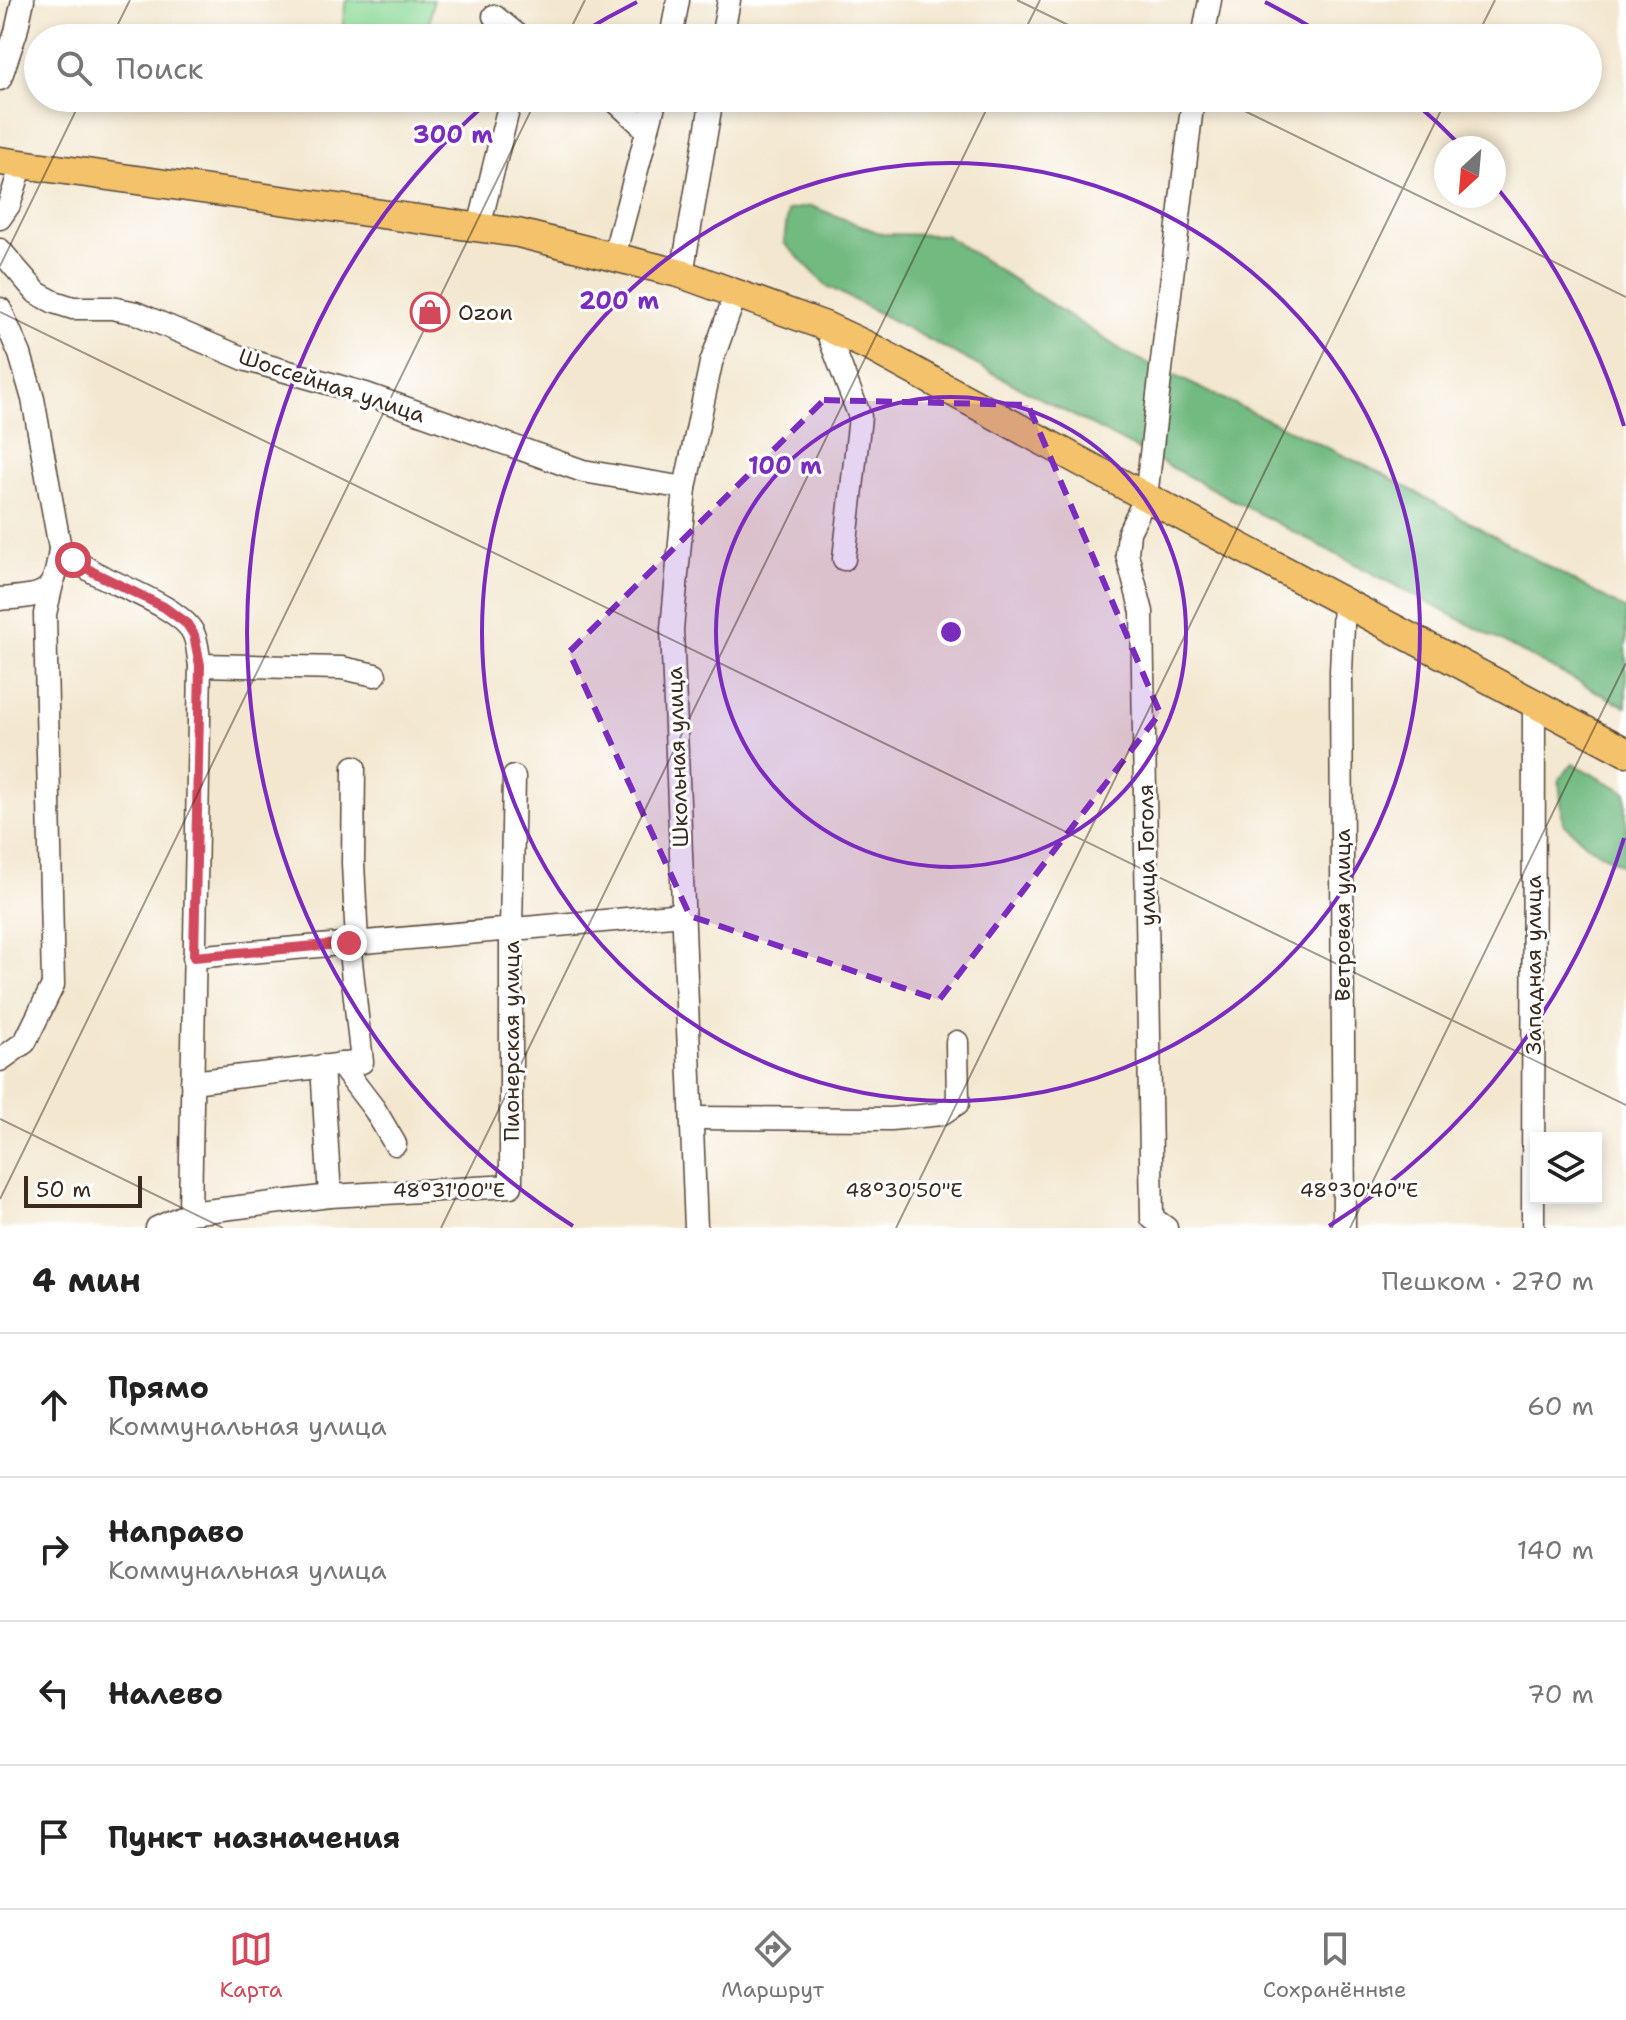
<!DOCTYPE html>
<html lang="ru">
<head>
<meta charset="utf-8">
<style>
	:root { --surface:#fff; --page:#f2f2f2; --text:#222; --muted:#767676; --line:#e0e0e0; --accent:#d1495b }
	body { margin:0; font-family:"Shantell Sans",sans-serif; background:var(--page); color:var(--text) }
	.controls { position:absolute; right:24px; bottom:24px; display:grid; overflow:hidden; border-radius:0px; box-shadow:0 4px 12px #0003 }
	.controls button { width:72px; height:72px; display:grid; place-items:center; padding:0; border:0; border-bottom:2px solid var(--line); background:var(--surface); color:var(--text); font:40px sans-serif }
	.compass { position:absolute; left:1434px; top:136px; width:72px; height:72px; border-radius:50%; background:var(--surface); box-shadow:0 4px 12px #0003; rotate:206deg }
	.scale { position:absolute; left:24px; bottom:20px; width:118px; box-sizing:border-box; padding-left:8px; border:4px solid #3b2a1e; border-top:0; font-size:22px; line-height:28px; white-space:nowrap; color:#3b2a1e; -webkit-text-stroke:6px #fff; paint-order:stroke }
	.stop { position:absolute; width:24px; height:24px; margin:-18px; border:6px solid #d1495b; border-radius:50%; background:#fff }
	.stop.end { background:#d1495b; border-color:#fff; box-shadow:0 2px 8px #0008 }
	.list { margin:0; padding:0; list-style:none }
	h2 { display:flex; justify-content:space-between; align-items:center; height:104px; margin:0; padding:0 32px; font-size:34px }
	h2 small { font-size:26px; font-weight:400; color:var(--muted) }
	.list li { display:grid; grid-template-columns:52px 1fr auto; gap:24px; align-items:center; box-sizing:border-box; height:144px; padding:0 32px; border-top:2px solid var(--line) }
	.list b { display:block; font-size:30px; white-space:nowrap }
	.list p { margin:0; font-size:26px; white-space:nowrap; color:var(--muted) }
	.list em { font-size:26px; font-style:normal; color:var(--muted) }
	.icon { flex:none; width:44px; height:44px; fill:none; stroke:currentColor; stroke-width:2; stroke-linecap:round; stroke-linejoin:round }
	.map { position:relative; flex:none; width:1626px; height:1228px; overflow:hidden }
	.search { position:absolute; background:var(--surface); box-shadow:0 4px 12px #0003; left:24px; right:24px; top:24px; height:88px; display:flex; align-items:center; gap:20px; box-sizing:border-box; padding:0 28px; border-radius:44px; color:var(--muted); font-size:30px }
	.sheet { height:680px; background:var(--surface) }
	nav { display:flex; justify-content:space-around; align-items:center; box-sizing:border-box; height:112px; border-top:2px solid var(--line); background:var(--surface); font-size:22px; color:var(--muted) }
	nav a { display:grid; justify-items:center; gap:4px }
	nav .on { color:var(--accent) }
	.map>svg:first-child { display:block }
	.green { fill:#8cda98; stroke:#64825b; stroke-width:2 }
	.forest { fill:#71ba80; stroke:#56724f; stroke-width:2 }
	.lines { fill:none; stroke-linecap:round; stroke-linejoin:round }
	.minor-casing { stroke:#574639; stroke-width:25 }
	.major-casing { stroke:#574639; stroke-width:31 }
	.minor { stroke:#fff; stroke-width:22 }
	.major { stroke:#f3c26a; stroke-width:28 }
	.route { stroke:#d1495b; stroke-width:10 }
	.marked { fill:#7b2cbf; fill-opacity:0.2; stroke:#7b2cbf; stroke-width:6; stroke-dasharray:16 10; stroke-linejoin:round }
	.ticks { fill:none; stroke:#3b2a1e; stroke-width:2; stroke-opacity:0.45 }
	.ring { fill:none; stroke:#7b2cbf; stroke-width:4 }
	.labels { text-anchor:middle; stroke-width:6; stroke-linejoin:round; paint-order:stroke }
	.poi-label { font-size:22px; fill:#3b2a1e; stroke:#fff; text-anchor:start }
	.street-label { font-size:22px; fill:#3b2a1e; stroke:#fff }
	.ticks-label { font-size:20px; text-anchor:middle; fill:#3b2a1e; stroke:#fff; stroke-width:6; stroke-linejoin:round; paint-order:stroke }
	.centre { fill:#7b2cbf; stroke:#fff; stroke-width:4 }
	.ring-label { font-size:24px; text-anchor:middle; font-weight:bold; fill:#7b2cbf; stroke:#fff; stroke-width:6; stroke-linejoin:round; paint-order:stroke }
</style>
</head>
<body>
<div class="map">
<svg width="1626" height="1228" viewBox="0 0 1626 1228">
	<rect width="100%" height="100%" fill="#fff"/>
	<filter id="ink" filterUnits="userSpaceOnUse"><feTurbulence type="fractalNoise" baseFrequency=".0125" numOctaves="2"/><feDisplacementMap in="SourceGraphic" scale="16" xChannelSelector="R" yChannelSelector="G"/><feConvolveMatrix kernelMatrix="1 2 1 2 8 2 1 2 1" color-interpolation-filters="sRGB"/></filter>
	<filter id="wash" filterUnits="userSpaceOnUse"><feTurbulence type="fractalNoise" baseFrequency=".006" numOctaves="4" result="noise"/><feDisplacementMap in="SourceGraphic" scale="32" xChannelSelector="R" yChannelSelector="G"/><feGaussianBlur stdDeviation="1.8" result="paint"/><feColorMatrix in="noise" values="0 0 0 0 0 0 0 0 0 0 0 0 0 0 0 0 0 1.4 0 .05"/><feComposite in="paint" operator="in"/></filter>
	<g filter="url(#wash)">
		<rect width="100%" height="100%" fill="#f3e7cf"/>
		<!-- green -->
		<path class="green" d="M 346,0 L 433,0 L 427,38 L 341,38 Z"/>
		<!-- forest -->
		<g class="forest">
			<path d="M 811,206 L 882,234 L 945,235 L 1126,353 L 1385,475 L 1626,610 L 1626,707 L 827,286 L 784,243 L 788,210 Z"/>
			<path d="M 1573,764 L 1626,792 L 1626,867 L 1592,849 L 1563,823 L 1559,779 Z"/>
		</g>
	</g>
	<g filter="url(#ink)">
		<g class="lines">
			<!-- minor casing -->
			<g class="minor-casing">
				<g id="minor">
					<path d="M 494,16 L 521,38"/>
					<path d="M 671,38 L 678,0"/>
					<path d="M 722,38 L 729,0"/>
					<path d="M 1203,38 L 1210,0"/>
					<path d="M 0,79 L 16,32 L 23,0"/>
					<path d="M 612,98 L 647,130"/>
					<path d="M 0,218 L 9,205 L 22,164"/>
					<path d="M 479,227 L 511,98"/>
					<path d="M 0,250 L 37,293 L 54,302 L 73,308 L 112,308 L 136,313 L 247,360 L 366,394 L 583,471 L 685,488"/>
					<path d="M 614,256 L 656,98"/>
					<path d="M 682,274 L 712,98"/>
					<path d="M 0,309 L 20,354 L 33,399 L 60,548 C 55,597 45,595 0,599"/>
					<path d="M 825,326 L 860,417 L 844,559"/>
					<path d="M 60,548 C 71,558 82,566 95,573 C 119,586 185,610 194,635 C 198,644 198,656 200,665 L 190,1213"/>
					<path d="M 200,665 L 342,668 L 375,675"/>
					<path d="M 354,767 L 353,863 L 357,942"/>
					<path d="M 194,957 L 683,914"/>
					<path d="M 0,1060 L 25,1042 L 53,985 L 45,614 L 52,584"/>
					<path d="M 340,1064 L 375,1110 L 395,1144"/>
					<path d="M 322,1066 L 330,1196"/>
					<path d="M 192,1082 L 362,1062 L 349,943"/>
					<path d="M 692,1118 L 891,1119 L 941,1114 L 958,1103 L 957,1042"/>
					<path d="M 157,1228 L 190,1213 L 330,1196 L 511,1186 L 511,929 L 514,777"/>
					<path d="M 696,1228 L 672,629 L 685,488 L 711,363 L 736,293"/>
					<path d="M 1166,1228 L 1152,1218 L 1142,612 L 1127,554 L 1129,532 L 1146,497 L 1193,98"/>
					<path d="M 1344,1228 L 1341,672 L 1344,602"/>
					<path d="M 1533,1228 L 1534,703"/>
				</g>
			</g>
			<!-- major casing -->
			<g class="major-casing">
				<path id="major" d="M 0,161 L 518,233 L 682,274 L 825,326 L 870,347 L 1146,497 L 1626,752"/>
			</g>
			<!-- minor -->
			<use href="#minor" class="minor"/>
			<!-- major -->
			<use href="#major" class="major"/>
		</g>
	</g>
	<g class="lines" filter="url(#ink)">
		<!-- route -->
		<path class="route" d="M 73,560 L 95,573 L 164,607 L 187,624 L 194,635 L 200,665 L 194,957 L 349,943"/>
	</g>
	<!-- marked area -->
	<path class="marked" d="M 824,400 L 1028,405 L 1160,713 L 939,1000 L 690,916 L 569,652 Z"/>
	<!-- ticks -->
	<path class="ticks" d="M 1017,0 L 1095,38M 111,38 L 130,0M 566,38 L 585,0M 1021,38 L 1040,0M 1476,38 L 1495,0M 1218,98 L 1626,297M 0,266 L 82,98M 0,312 L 1626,1105M 0,1119 L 223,1228M 0,1199 L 537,98M 441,1228 L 992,98M 896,1228 L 1447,98M 1350,1228 L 1626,663"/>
	<!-- distance rings -->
	<g class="ring">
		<circle cx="951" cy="632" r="235"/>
		<circle cx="951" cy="632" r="469"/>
		<path d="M1624 838A704 704 0 0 1 1329 1226M573 1226A704 704 0 0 1 489 101M578 35A704 704 0 0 1 637 2M1265 2A704 704 0 0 1 1324 35M1413 101A704 704 0 0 1 1462 147M1494 184A704 704 0 0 1 1624 426"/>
	</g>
	<!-- icons -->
	<defs>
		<g id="shop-ring" transform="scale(2)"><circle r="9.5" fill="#fff" stroke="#d1495b" stroke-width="1.5"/><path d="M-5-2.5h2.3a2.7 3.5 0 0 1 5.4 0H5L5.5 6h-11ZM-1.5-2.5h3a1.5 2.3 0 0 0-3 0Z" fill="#d1495b"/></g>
	</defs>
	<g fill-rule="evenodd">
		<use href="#shop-ring" x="430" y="312"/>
	</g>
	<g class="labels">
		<!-- poi labels -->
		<g class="poi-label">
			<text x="458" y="320">Ozon</text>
		</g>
		<!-- street labels -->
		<g class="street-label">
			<text transform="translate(332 385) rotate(18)" y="8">Шоссейная улица</text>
			<text transform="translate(677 757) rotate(-92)" y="8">Школьная улица</text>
			<text transform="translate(1146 855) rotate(-91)" y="8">улица Гоголя</text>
			<text transform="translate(1342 915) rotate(-90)" y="8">Ветровая улица</text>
			<text transform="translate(1533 965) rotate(-90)" y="8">Западная улица</text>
			<text transform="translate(511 1041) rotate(-90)" y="8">Пионерская улица</text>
		</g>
	</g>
	<g class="ticks-label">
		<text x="449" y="1197">48°31'00"E</text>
		<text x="904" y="1197">48°30'50"E</text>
		<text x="1359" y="1197">48°30'40"E</text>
	</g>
	<circle cx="951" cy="632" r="12" class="centre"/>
	<g class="ring-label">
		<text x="453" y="143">300 m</text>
		<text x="619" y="309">200 m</text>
		<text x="785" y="474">100 m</text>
	</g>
</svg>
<div class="controls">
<button><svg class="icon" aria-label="layers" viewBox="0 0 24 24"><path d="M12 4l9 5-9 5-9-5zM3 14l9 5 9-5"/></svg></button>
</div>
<svg class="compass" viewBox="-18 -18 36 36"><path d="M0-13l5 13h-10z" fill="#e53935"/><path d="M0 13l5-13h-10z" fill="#767676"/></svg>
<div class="scale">50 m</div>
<div class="stop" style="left:73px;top:560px"></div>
<div class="stop end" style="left:349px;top:943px"></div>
<div class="search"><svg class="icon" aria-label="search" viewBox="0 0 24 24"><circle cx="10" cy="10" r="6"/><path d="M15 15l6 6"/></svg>Поиск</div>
</div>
<section class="sheet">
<h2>4 мин<small>Пешком · 270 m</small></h2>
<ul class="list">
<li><svg class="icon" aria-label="ahead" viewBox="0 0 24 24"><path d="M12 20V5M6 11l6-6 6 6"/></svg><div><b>Прямо</b><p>Коммунальная улица</p></div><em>60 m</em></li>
<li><svg class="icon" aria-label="right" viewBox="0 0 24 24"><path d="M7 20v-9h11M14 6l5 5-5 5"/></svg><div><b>Направо</b><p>Коммунальная улица</p></div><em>140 m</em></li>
<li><svg class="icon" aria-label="left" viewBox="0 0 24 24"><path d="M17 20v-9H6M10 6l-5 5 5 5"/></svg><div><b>Налево</b></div><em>70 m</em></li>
<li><svg class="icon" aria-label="arrive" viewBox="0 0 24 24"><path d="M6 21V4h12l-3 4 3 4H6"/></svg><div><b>Пункт назначения</b></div></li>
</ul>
</section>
<nav>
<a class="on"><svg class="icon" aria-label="map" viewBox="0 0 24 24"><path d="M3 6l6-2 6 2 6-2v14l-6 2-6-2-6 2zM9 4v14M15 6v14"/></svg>Карта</a>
<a><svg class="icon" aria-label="directions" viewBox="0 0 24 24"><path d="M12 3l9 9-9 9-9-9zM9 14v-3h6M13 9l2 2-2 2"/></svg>Маршрут</a>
<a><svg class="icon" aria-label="saved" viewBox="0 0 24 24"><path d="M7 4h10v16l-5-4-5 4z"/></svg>Сохранённые</a>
</nav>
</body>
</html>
